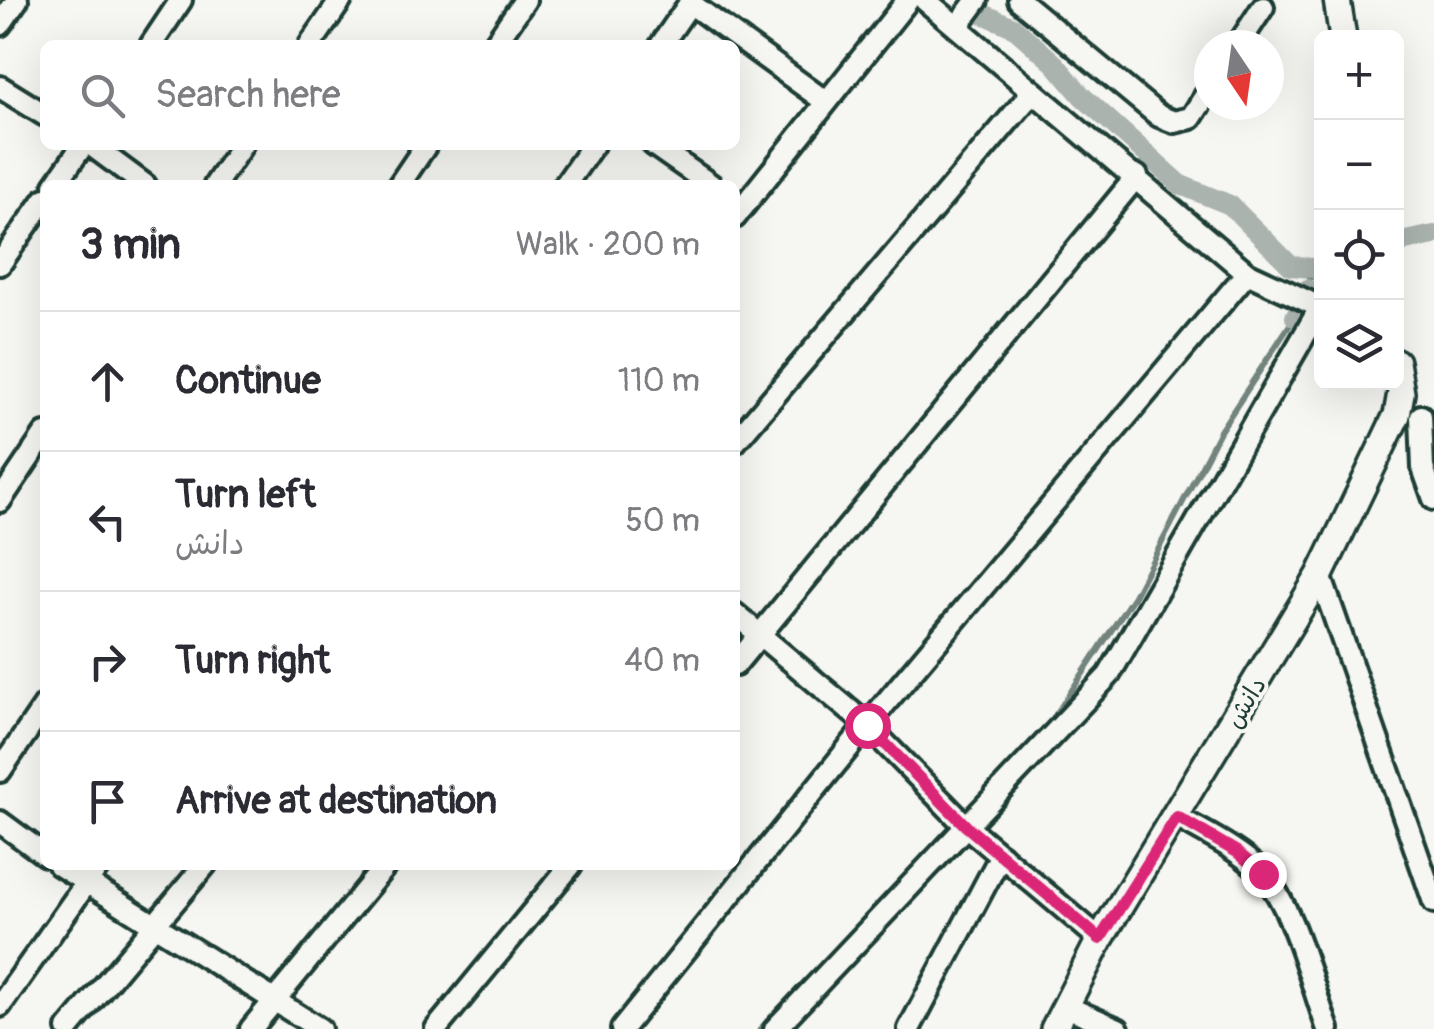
<!DOCTYPE html>
<html lang="en">
<head>
<meta charset="utf-8">
<style>
	:root { --surface:#fff; --page:#f7f7f7; --text:#2b2b33; --muted:#7c7c81; --line:#e1e1e2 }
	body { margin:0; font-family:Pangolin,"Playpen Sans Arabic",sans-serif; background:var(--page); color:var(--text) }
	.controls { position:absolute; right:30px; top:30px; display:grid; overflow:hidden; border-radius:15px; box-shadow:0 10px 40px #0002 }
	.controls button { width:90px; height:90px; display:grid; place-items:center; padding:0; border:0; border-bottom:2px solid var(--line); background:var(--surface); color:var(--text); font:50px sans-serif }
	.compass { position:absolute; left:1194px; top:30px; width:90px; height:90px; border-radius:50%; background:var(--surface); box-shadow:0 10px 40px #0002; rotate:167deg }
	.stop { position:absolute; width:30px; height:30px; margin:-22px; border:8px solid #db2777; border-radius:50%; background:#fff }
	.stop.end { background:#db2777; border-color:#fff; box-shadow:0 2px 10px #0008 }
	.list { margin:0; padding:0; list-style:none }
	h2 { display:flex; justify-content:space-between; align-items:center; height:130px; margin:0; padding:0 40px; font-size:42px }
	h2 small { font-size:32px; font-weight:400; color:var(--muted) }
	.list li { display:grid; grid-template-columns:65px 1fr auto; gap:30px; align-items:center; box-sizing:border-box; height:140px; padding:0 40px; border-top:2px solid var(--line) }
	.list b { display:block; font-size:38px; white-space:nowrap }
	.list p { margin:0; font-size:32px; white-space:nowrap; color:var(--muted) }
	.list em { font-size:32px; font-style:normal; color:var(--muted) }
	.icon { flex:none; width:55px; height:55px; fill:none; stroke:currentColor; stroke-width:2; stroke-linecap:round; stroke-linejoin:round }
	.map { position:relative; flex:none; width:1434px; height:1029px; overflow:hidden }
	.search { position:absolute; background:var(--surface); box-shadow:0 10px 40px #0002; left:40px; top:40px; width:700px; height:110px; display:flex; align-items:center; gap:25px; box-sizing:border-box; padding:0 35px; border-radius:15px; color:var(--muted); font-size:38px }
	.panel { position:absolute; background:var(--surface); box-shadow:0 10px 40px #0002; left:40px; top:180px; width:700px; height:690px; border-radius:15px }
	.map>svg:first-child { display:block }
	.lines { fill:none; stroke-linecap:round; stroke-linejoin:round }
	.stream { stroke:#72847d; stroke-width:6 }
	.canal { stroke:#aab3ae; stroke-width:20 }
	.minor-casing { stroke:#1f3d34; stroke-width:28 }
	.major-casing { stroke:#1f3d34; stroke-width:32 }
	.minor { stroke:#f6f6f2; stroke-width:20 }
	.major { stroke:#f6f6f2; stroke-width:25 }
	.route { stroke:#db2777; stroke-width:12 }
	.labels { text-anchor:middle; stroke-width:8; stroke-linejoin:round; paint-order:stroke }
	.street-label { font-size:25px; fill:#1f3d34; stroke:#f6f6f2 }
</style>
</head>
<body>
<div class="map">
<svg width="1434" height="1029" viewBox="0 0 1434 1029">
	<rect width="100%" height="100%" fill="#f6f6f2"/>
	<filter id="ink" filterUnits="userSpaceOnUse"><feTurbulence type="fractalNoise" baseFrequency=".01" numOctaves="2"/><feDisplacementMap in="SourceGraphic" scale="20" xChannelSelector="R" yChannelSelector="G"/><feConvolveMatrix kernelMatrix="1 2 1 2 8 2 1 2 1" color-interpolation-filters="sRGB"/></filter>
	<g filter="url(#ink)">
		<g class="lines">
			<!-- stream -->
			<g class="stream">
				<path d="M 1308,289 L 1312,268"/>
				<path d="M 1047,728 L 1134,596 L 1220,431 L 1295,317"/>
				<path d="M 760,1029 L 866,918"/>
			</g>
			<!-- canal -->
			<g class="canal">
				<path d="M 972,0 L 981,13 L 1013,27 L 1055,64 L 1082,96 L 1181,185 L 1230,205 L 1291,266 L 1322,269"/>
				<path d="M 1396,243 L 1434,235"/>
				<path d="M 1295,317 L 1308,289"/>
			</g>
			<!-- minor casing -->
			<g class="minor-casing">
				<g id="minor">
					<path d="M 925,0 L 1247,273 L 1322,308"/>
					<path d="M 1019,0 L 1159,116 L 1174,122 L 1191,118 L 1209,90"/>
					<path d="M 690,3 L 826,102"/>
					<path d="M 0,25 L 17,0"/>
					<path d="M 957,27 L 977,0"/>
					<path d="M 151,45 L 181,0"/>
					<path d="M 310,45 L 341,0"/>
					<path d="M 494,45 L 525,0"/>
					<path d="M 661,45 L 692,0"/>
					<path d="M 1238,45 L 1263,7"/>
					<path d="M 0,87 L 45,115"/>
					<path d="M 91,145 L 145,185"/>
					<path d="M 654,145 L 711,185"/>
					<path d="M 55,185 L 83,145"/>
					<path d="M 215,185 L 242,145"/>
					<path d="M 399,185 L 426,145"/>
					<path d="M 565,185 L 593,145"/>
					<path d="M 735,217 L 908,0"/>
					<path d="M 0,264 L 45,199"/>
					<path d="M 1421,416 L 1423,468 L 1434,499"/>
					<path d="M 735,442 L 1031,94"/>
					<path d="M 0,501 L 45,434"/>
					<path d="M 1320,575 L 1434,902"/>
					<path d="M 735,614 L 867,725 L 966,826 L 1100,939"/>
					<path d="M 735,665 L 1137,176"/>
					<path d="M 0,771 L 45,705"/>
					<path d="M 1177,817 C 1206,834 1237,848 1261,872 C 1294,906 1311,984 1328,1029"/>
					<path d="M 0,822 L 45,855"/>
					<path d="M 59,865 L 320,1029"/>
					<path d="M 0,1006 L 99,865"/>
					<path d="M 1067,1007 L 1118,1029"/>
					<path d="M 68,1029 L 205,865"/>
					<path d="M 251,1029 L 386,865"/>
					<path d="M 436,1029 L 571,865"/>
					<path d="M 622,1029 L 867,725 L 1247,273"/>
					<path d="M 775,1029 L 1109,675 L 1320,308"/>
					<path d="M 909,1029 L 1001,855"/>
				</g>
			</g>
			<!-- major casing -->
			<g class="major-casing">
				<g id="major">
					<path d="M 1337,0 L 1343,38"/>
					<path d="M 1054,1029 L 1100,939 L 1320,575 L 1397,415 L 1401,393 L 1396,362"/>
				</g>
			</g>
			<!-- minor -->
			<use href="#minor" class="minor"/>
			<!-- major -->
			<use href="#major" class="major"/>
		</g>
	</g>
	<g class="lines" filter="url(#ink)">
		<!-- route -->
		<path class="route" d="M 867,725 L 966,826 L 1100,939 L 1177,817 L 1237,852 L 1263,874"/>
	</g>
	<g class="labels">
		<!-- street labels -->
		<g class="street-label">
			<text transform="translate(1245 702) rotate(-59)" y="9">دانش</text>
		</g>
	</g>
</svg>
<div class="controls">
<button>+</button>
<button>−</button>
<button><svg class="icon" aria-label="locate" viewBox="0 0 24 24"><circle cx="12" cy="12" r="6"/><path d="M12 2v4M12 18v4M2 12h4M18 12h4"/></svg></button>
<button><svg class="icon" aria-label="layers" viewBox="0 0 24 24"><path d="M12 4l9 5-9 5-9-5zM3 14l9 5 9-5"/></svg></button>
</div>
<svg class="compass" viewBox="-18 -18 36 36"><path d="M0-13l5 13h-10z" fill="#e53935"/><path d="M0 13l5-13h-10z" fill="#7c7c81"/></svg>
<div class="stop" style="left:867px;top:725px"></div>
<div class="stop end" style="left:1263px;top:874px"></div>
<div class="search"><svg class="icon" aria-label="search" viewBox="0 0 24 24"><circle cx="10" cy="10" r="6"/><path d="M15 15l6 6"/></svg>Search here</div>
<section class="panel">
<h2>3 min<small>Walk · 200 m</small></h2>
<ul class="list">
<li><svg class="icon" aria-label="ahead" viewBox="0 0 24 24"><path d="M12 20V5M6 11l6-6 6 6"/></svg><div><b>Continue</b></div><em>110 m</em></li>
<li><svg class="icon" aria-label="left" viewBox="0 0 24 24"><path d="M17 20v-9H6M10 6l-5 5 5 5"/></svg><div><b>Turn left</b><p>دانش</p></div><em>50 m</em></li>
<li><svg class="icon" aria-label="right" viewBox="0 0 24 24"><path d="M7 20v-9h11M14 6l5 5-5 5"/></svg><div><b>Turn right</b></div><em>40 m</em></li>
<li><svg class="icon" aria-label="arrive" viewBox="0 0 24 24"><path d="M6 21V4h12l-3 4 3 4H6"/></svg><div><b>Arrive at destination</b></div></li>
</ul>
</section>
</div>
</body>
</html>
